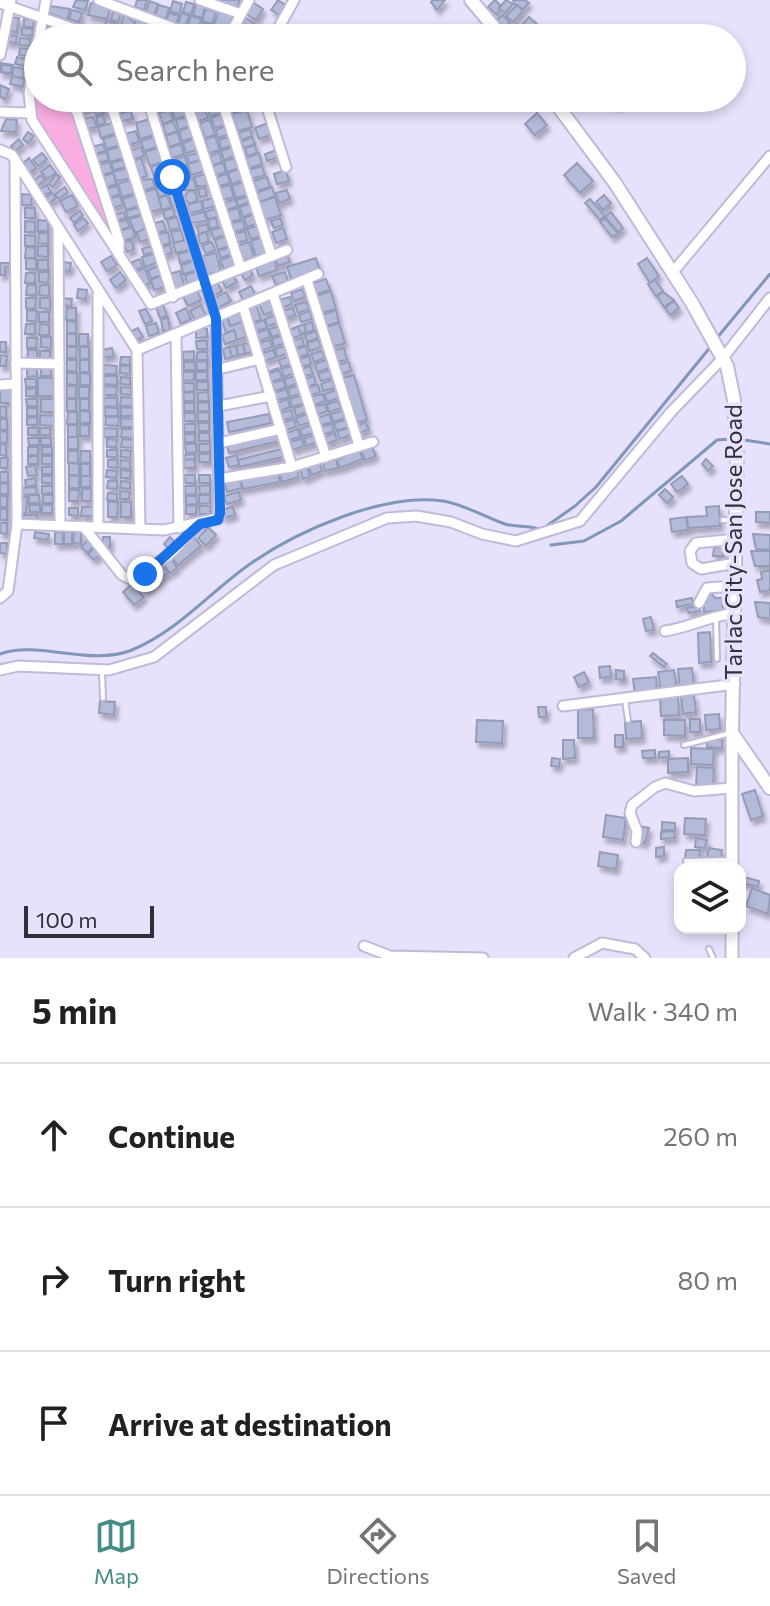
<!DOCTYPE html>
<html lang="en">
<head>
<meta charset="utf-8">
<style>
	:root { --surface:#fff; --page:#f6f6f6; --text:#202124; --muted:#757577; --line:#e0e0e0; --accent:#468c86 }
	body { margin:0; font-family:Commissioner,sans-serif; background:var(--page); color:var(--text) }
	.controls { position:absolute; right:24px; bottom:24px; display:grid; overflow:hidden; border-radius:16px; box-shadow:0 4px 12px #0003 }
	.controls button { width:72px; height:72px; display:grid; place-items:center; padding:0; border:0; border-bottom:2px solid var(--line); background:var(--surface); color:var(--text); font:40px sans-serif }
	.scale { position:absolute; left:24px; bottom:20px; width:130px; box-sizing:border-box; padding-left:8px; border:4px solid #322f3b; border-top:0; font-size:22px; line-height:28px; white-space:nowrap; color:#322f3b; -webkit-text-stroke:6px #e7e1fb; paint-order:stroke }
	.stop { position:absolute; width:24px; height:24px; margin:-18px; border:6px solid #1a73e8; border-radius:50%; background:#fff }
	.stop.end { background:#1a73e8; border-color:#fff; box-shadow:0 2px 8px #0008 }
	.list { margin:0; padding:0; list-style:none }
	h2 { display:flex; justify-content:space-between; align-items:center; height:104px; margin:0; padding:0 32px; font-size:34px }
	h2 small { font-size:26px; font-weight:400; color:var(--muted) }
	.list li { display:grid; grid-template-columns:52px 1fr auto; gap:24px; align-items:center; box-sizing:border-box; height:144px; padding:0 32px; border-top:2px solid var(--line) }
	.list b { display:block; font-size:30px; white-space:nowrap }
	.list em { font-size:26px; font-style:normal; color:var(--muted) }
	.icon { flex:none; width:44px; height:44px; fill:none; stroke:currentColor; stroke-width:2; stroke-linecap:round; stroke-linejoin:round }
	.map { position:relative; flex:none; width:770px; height:958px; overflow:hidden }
	.search { position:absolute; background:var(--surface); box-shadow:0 4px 12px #0003; left:24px; right:24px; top:24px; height:88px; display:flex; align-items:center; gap:20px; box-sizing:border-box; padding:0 28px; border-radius:44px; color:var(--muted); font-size:30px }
	.sheet { height:536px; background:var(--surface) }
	nav { display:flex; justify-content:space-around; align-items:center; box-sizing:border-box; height:112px; border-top:2px solid var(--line); background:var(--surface); font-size:22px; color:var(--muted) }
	nav a { display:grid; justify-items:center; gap:4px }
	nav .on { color:var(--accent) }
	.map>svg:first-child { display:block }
	.green { fill:#faade0 }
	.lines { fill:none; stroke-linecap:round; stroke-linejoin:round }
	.stream { stroke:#7e97ba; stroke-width:3 }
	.building { fill:#b4bbd9; stroke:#959cb9; stroke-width:2; filter:url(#shadow) }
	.service-casing { stroke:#c0b9d8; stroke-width:8 }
	.minor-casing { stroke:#c0b9d8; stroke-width:13 }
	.tertiary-casing { stroke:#c0b9d8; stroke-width:15 }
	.secondary-casing { stroke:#c0b9d8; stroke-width:16 }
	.service { stroke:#fff; stroke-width:4 }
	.minor { stroke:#fff; stroke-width:9 }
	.tertiary { stroke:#fff; stroke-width:11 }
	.secondary { stroke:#fff; stroke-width:12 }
	.route { stroke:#1a73e8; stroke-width:10 }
	.labels { text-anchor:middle; stroke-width:7; stroke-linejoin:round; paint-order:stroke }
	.street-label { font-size:24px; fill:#322f3b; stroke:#e7e1fb }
</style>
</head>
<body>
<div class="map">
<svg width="770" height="958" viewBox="0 0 770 958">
	<defs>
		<filter id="shadow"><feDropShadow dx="3" dy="5" stdDeviation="2" flood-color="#0004"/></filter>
	</defs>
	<rect width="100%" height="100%" fill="#e7e1fb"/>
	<!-- green -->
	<path class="green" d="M 30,94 L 77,112 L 124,262 L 25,115 Z"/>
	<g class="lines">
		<!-- stream -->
		<g class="stream">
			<path d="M 716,339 L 770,274"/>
			<path d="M 738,439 L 770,444"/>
			<path d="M 551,545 L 584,541 L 621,521 L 717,440 L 731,439"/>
			<path d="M 0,654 C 39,640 89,667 132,650 C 178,631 210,592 250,564 C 297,531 385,492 443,501 C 463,504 485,517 505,524 C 517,528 529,524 541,530 L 575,506 L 596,487 L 712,345"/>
		</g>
	</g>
	<!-- building -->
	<g class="building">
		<path d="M 76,0 L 88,1 L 85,10 L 73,7 Z"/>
		<path d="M 137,0 L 147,0 L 144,10 L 135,7 Z"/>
		<path d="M 221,0 L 240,0 L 236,10 L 219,4 Z"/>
		<path d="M 278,0 L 287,6 L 281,16 L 271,10 Z"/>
		<path d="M 445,0 L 437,10 L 431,2 L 433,0 Z"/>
		<path d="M 495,0 L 500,5 L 497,15 L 488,7 Z"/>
		<path d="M 506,0 L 513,4 L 505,13 L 499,8 Z"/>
		<path d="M 513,0 L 525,0 L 529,3 L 523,9 L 515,5 Z"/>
		<path d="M 149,1 L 158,4 L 154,15 L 146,12 Z"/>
		<path d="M 173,1 L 182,4 L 179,14 L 170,11 Z"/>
		<path d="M 186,2 L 194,4 L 191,15 L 183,12 Z"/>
		<path d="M 91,3 L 110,8 L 107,19 L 88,15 Z"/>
		<path d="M 254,3 L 263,9 L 256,20 L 246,14 Z"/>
		<path d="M 196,4 L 205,7 L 202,18 L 193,15 Z"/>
		<path d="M 159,5 L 169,8 L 166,19 L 155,15 Z"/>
		<path d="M 517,5 L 523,11 L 513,22 L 506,16 Z"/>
		<path d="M 51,6 L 70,9 L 67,20 L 48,13 Z"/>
		<path d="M 206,9 L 216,12 L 212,24 L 202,21 Z"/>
		<path d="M 72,10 L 82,13 L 79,22 L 69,19 Z"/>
		<path d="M 113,11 L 121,13 L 118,22 L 111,20 Z"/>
		<path d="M 219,11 L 233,16 L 227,32 L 213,27 Z"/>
		<path d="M 169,13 L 179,16 L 175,26 L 166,22 Z"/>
		<path d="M 182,13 L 189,16 L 185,27 L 178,24 Z"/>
		<path d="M 124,14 L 135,23 L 132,30 L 121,26 Z"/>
		<path d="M 503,15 L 510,23 L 504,28 L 497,20 Z"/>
		<path d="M 191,16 L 201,19 L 197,32 L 187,28 Z"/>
		<path d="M 10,17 L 19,18 L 17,32 L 7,31 Z"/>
		<path d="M 529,17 L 538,25 L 528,36 L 519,28 Z"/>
		<path d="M 136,18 L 163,28 L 161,38 L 133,30 Z"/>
		<path d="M 246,18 L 255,24 L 248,35 L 239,30 Z"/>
		<path d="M 24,19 L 34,20 L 33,27 L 24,27 Z"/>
		<path d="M 106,21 L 115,23 L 112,34 L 103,31 Z"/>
		<path d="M 203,22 L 212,25 L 208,36 L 199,33 Z"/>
		<path d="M 47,26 L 57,28 L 56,38 L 44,38 Z"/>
		<path d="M 121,27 L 131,30 L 129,38 L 117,38 Z"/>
		<path d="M 22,28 L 33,29 L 32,36 L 22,35 Z"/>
		<path d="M 60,31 L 70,33 L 69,38 L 58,38 Z"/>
		<path d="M 7,35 L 17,36 L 16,43 L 6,42 Z"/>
		<path d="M 20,38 L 30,39 L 30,46 L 19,45 Z"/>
		<path d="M 20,48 L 28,49 L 27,56 L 19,55 Z"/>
		<path d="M 17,57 L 26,59 L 24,66 L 15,64 Z"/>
		<path d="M 1,63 L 13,65 L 8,74 L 0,72 Z"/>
		<path d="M 2,65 L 12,66 L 11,73 L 1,72 Z"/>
		<path d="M 14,67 L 24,69 L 23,79 L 12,76 Z"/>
		<path d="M 12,76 L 25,79 L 23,87 L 10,84 Z"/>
		<path d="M 0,85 L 9,89 L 5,99 L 0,97 Z"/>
		<path d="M 88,98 L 92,108 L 80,112 L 77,101 Z"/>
		<path d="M 168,98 L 180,98 L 182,105 L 170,108 Z"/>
		<path d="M 192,98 L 203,98 L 204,103 L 195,107 Z"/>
		<path d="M 227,98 L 249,98 L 250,101 L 228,103 Z"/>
		<path d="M 611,98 L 623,98 L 623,104 L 612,105 Z"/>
		<path d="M 120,99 L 125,109 L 117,111 L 114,101 Z"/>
		<path d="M 105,100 L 108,111 L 96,115 L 93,104 Z"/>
		<path d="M 167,100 L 170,109 L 158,112 L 155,104 Z"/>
		<path d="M 240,100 L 243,109 L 232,112 L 229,104 Z"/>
		<path d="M 218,103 L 221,113 L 210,116 L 207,106 Z"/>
		<path d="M 183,105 L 186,116 L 175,119 L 172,109 Z"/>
		<path d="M 204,107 L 208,118 L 198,121 L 194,111 Z"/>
		<path d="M 170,110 L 173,120 L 163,124 L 159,113 Z"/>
		<path d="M 247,110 L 252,127 L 238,131 L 232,114 Z"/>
		<path d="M 131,111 L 133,119 L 122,121 L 120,113 Z"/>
		<path d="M 537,113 L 547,125 L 535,135 L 525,124 Z"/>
		<path d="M 221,114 L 225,125 L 215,128 L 211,118 Z"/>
		<path d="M 103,115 L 105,123 L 98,125 L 96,117 Z"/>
		<path d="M 93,117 L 97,127 L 86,129 L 83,119 Z"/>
		<path d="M 187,117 L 189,126 L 179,130 L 176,120 Z"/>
		<path d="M 6,119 L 17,120 L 16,132 L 1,131 Z"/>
		<path d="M 146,120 L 151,121 L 154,135 L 140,139 L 136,123 Z"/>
		<path d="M 210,120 L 215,135 L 205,138 L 200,123 Z"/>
		<path d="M 173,121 L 177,131 L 166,135 L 163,125 Z"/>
		<path d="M 270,122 L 274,134 L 259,139 L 255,128 Z"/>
		<path d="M 113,123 L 116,133 L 101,138 L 98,127 Z"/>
		<path d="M 226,126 L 229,134 L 218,138 L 216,130 Z"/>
		<path d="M 190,127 L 193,138 L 182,141 L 179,131 Z"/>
		<path d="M 250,129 L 252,136 L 241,140 L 239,133 Z"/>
		<path d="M 136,131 L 139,142 L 128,145 L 125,134 Z"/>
		<path d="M 28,132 L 34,136 L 28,143 L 23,139 Z"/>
		<path d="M 177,132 L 181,143 L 169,147 L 166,136 Z"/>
		<path d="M 116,135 L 120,145 L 107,149 L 103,139 Z"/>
		<path d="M 215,136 L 220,150 L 209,153 L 205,139 Z"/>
		<path d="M 230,136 L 233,145 L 221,149 L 219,140 Z"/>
		<path d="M 153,137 L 156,147 L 144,151 L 141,141 Z"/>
		<path d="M 252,137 L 255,144 L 244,148 L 241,142 Z"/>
		<path d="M 19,139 L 23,145 L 15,151 L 11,146 Z"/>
		<path d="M 194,139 L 197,150 L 186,153 L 183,143 Z"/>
		<path d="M 103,144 L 105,151 L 94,154 L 92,147 Z"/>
		<path d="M 181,144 L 184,154 L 172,158 L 169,148 Z"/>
		<path d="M 255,145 L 257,153 L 247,156 L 245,148 Z"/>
		<path d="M 120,147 L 124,158 L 110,162 L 107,150 Z"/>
		<path d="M 141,147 L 144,156 L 133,159 L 130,151 Z"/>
		<path d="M 233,147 L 236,155 L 224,160 L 221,151 Z"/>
		<path d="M 158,148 L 162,162 L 150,166 L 145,152 Z"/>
		<path d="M 276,150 L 278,157 L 267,161 L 265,154 Z"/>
		<path d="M 106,152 L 109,160 L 97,163 L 95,155 Z"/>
		<path d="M 219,152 L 222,162 L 213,165 L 210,156 Z"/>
		<path d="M 42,153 L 47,159 L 38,166 L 33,160 Z"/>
		<path d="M 198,153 L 200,160 L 189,163 L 187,156 Z"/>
		<path d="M 259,153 L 262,164 L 250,168 L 246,158 Z"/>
		<path d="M 185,156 L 187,165 L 176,168 L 174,160 Z"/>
		<path d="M 29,158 L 36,168 L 29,173 L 22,164 Z"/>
		<path d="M 141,158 L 147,176 L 139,178 L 134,161 Z"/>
		<path d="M 236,158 L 240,168 L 227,172 L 224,161 Z"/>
		<path d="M 123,160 L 125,167 L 114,170 L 111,163 Z"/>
		<path d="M 201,160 L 204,171 L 191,175 L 188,164 Z"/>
		<path d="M 109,162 L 113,172 L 102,175 L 99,165 Z"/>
		<path d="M 163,163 L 166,173 L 154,177 L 151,167 Z"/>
		<path d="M 223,163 L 226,172 L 216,175 L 213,166 Z"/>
		<path d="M 577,163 L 593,181 L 580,193 L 564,175 Z"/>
		<path d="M 50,165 L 56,173 L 47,179 L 41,172 Z"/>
		<path d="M 188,166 L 191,176 L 178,180 L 175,169 Z"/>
		<path d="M 262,166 L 265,175 L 252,179 L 249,170 Z"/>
		<path d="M 127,168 L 130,178 L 116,181 L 113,172 Z"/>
		<path d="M 238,169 L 242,180 L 232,184 L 228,173 Z"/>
		<path d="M 286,170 L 289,181 L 277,184 L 274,174 Z"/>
		<path d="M 113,173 L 116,184 L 104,188 L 101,177 Z"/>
		<path d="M 56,174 L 60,177 L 53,187 L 49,184 Z"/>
		<path d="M 205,174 L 208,186 L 197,186 L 194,177 Z"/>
		<path d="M 227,174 L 230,183 L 219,186 L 216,177 Z"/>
		<path d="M 41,175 L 45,180 L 37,187 L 33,181 Z"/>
		<path d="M 164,176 L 166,183 L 156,186 L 154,179 Z"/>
		<path d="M 267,177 L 270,187 L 257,191 L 254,181 Z"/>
		<path d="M 193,178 L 197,190 L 184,190 L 181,182 Z"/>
		<path d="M 152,179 L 155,187 L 142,191 L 139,180 Z"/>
		<path d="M 130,180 L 135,193 L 122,197 L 118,184 Z"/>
		<path d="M 243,182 L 247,195 L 236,198 L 232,186 Z"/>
		<path d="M 47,185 L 51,192 L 42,196 L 38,190 Z"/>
		<path d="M 164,185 L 167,194 L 159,197 L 156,187 Z"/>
		<path d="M 172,185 L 177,204 L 172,206 L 166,186 Z"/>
		<path d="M 230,185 L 234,197 L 223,200 L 219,188 Z"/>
		<path d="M 117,186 L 120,194 L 109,198 L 106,189 Z"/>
		<path d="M 65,187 L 68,192 L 59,199 L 55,194 Z"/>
		<path d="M 272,187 L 275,196 L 260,202 L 257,193 Z"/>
		<path d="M 205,188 L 207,196 L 200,197 L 198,189 Z"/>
		<path d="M 156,189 L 162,209 L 150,212 L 144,192 Z"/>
		<path d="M 287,190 L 290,199 L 279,203 L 276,193 Z"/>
		<circle cx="191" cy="197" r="6"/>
		<path d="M 52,193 L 56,198 L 47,205 L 43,200 Z"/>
		<path d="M 22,194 L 32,195 L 31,205 L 22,205 Z"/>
		<path d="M 72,195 L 78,206 L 66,212 L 60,201 Z"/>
		<path d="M 135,195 L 139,206 L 126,210 L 123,199 Z"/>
		<path d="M 167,195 L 171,207 L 162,210 L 159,198 Z"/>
		<path d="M 604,195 L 611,203 L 603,210 L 596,202 Z"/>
		<path d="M 120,196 L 123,205 L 112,208 L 109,199 Z"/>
		<path d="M 247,197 L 249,202 L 238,206 L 236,200 Z"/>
		<path d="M 275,197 L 281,215 L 266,220 L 260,202 Z"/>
		<path d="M 213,198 L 215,206 L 204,209 L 202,201 Z"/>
		<path d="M 235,199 L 238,206 L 227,210 L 224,203 Z"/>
		<path d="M 590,199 L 605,216 L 600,220 L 585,203 Z"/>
		<path d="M 201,201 L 203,210 L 189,213 L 187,205 Z"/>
		<path d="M 250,204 L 254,213 L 243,217 L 240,207 Z"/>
		<path d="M 141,207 L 143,214 L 128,218 L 126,211 Z"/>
		<rect x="25" y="208" width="10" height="10"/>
		<path d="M 173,208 L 175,216 L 165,219 L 163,211 Z"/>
		<path d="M 238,208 L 241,219 L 230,222 L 227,211 Z"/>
		<path d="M 215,209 L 218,217 L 208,219 L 205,212 Z"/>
		<path d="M 80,211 L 83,215 L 74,223 L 70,218 Z"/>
		<path d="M 124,212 L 126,218 L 116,221 L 114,215 Z"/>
		<path d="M 204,212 L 207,221 L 191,223 L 189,216 Z"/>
		<path d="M 611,212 L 623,228 L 618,232 L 605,217 Z"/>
		<path d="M 255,214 L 258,223 L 247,227 L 244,218 Z"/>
		<path d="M 143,215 L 145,233 L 137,236 L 129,219 Z"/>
		<path d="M 177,217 L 180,228 L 170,230 L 167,220 Z"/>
		<path d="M 83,218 L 88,223 L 78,231 L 74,225 Z"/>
		<path d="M 216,218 L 218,227 L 210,229 L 208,220 Z"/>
		<path d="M 280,218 L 283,225 L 274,228 L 271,221 Z"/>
		<path d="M 605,218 L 618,233 L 612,237 L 600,222 Z"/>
		<path d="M 38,220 L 48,221 L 48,231 L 38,231 Z"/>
		<path d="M 127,220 L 130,227 L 120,230 L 118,222 Z"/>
		<path d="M 25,221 L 35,222 L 35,232 L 25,232 Z"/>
		<path d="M 163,221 L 166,230 L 155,234 L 151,224 Z"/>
		<path d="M 243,221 L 245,229 L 234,232 L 232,223 Z"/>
		<path d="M 207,224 L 209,231 L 199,234 L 197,227 Z"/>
		<path d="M 257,226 L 261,236 L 251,239 L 247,229 Z"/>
		<path d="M 132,227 L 135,237 L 123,241 L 120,231 Z"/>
		<path d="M 222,227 L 224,235 L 214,239 L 211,230 Z"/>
		<path d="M 148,228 L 152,238 L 140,242 L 137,232 Z"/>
		<path d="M 283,228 L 287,239 L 276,243 L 272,232 Z"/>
		<path d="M 181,230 L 184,240 L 174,243 L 171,232 Z"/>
		<path d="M 245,231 L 247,240 L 237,243 L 235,234 Z"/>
		<path d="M 168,232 L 170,243 L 159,246 L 156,235 Z"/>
		<path d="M 206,232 L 209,241 L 200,244 L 198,235 Z"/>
		<path d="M 39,233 L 48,233 L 48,244 L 38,243 Z"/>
		<path d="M 25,235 L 35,236 L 35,246 L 25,246 Z"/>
		<path d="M 226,236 L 229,246 L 218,250 L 215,240 Z"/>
		<path d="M 263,237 L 268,253 L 256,256 L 251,241 Z"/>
		<path d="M 131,240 L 134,249 L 127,252 L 124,243 Z"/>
		<path d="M 188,240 L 190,250 L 176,253 L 173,243 Z"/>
		<path d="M 212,242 L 215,250 L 206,254 L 202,246 Z"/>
		<path d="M 249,242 L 254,257 L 242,261 L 237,246 Z"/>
		<path d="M 170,245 L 172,253 L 160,256 L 158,248 Z"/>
		<path d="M 38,246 L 48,246 L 48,257 L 38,256 Z"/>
		<path d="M 150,246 L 153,252 L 144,255 L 142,249 Z"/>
		<path d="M 26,247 L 35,248 L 35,258 L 25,258 Z"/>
		<path d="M 230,247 L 232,254 L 221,258 L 218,251 Z"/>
		<path d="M 190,251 L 193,260 L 180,263 L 178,254 Z"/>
		<path d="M 286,252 L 290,262 L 278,266 L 275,256 Z"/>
		<path d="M 216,253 L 221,271 L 208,274 L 203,256 Z"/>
		<path d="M 153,254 L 156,263 L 145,267 L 142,257 Z"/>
		<path d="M 111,256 L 117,265 L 107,271 L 101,262 Z"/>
		<path d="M 232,256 L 235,265 L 224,269 L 220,260 Z"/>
		<path d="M 26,258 L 36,259 L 36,269 L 26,269 Z"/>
		<path d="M 273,258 L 277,270 L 259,276 L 255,264 Z"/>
		<path d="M 316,258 L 320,271 L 292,281 L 287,267 Z"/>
		<path d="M 647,258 L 659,276 L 650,283 L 638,264 Z"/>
		<path d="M 140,259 L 143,267 L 135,270 L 132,262 Z"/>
		<rect x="38" y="260" width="10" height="10"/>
		<path d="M 195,261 L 198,270 L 183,274 L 181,265 Z"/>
		<path d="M 61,262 L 71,263 L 70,271 L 60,270 Z"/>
		<path d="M 0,263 L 10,263 L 10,267 L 5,267 L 5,275 L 0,275 Z"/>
		<path d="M 158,266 L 161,275 L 151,279 L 148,270 Z"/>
		<path d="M 248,267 L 253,275 L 245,280 L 240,272 Z"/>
		<path d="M 145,268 L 150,283 L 141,286 L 136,272 Z"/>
		<path d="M 180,271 L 185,288 L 174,291 L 169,274 Z"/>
		<path d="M 198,271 L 201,283 L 188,287 L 185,275 Z"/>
		<path d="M 39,272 L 49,272 L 48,283 L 39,282 Z"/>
		<path d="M 120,272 L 126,280 L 116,288 L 110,280 Z"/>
		<path d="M 285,272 L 288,281 L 276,285 L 272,276 Z"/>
		<path d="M 26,273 L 35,273 L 35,283 L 25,283 Z"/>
		<path d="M 232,273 L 237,282 L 226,288 L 221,279 Z"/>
		<path d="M 160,276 L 164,287 L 154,290 L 151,280 Z"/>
		<path d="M 326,279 L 330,290 L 316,294 L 313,283 Z"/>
		<path d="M 655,280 L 663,291 L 656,296 L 648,284 Z"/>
		<path d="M 217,282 L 222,291 L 213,296 L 208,286 Z"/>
		<path d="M 27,285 L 36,285 L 36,295 L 26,295 Z"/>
		<path d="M 40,285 L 49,285 L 49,296 L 39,295 Z"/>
		<path d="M 251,286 L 255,294 L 243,300 L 239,292 Z"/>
		<path d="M 78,289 L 87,290 L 86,299 L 77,298 Z"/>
		<path d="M 303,289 L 305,297 L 294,301 L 291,293 Z"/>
		<path d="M 197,290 L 201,300 L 188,306 L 183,297 Z"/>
		<path d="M 331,291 L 336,309 L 321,313 L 316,296 Z"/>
		<path d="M 226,292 L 231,301 L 216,309 L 212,300 Z"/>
		<path d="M 663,292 L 674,300 L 664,307 L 657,296 Z"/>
		<path d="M 290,297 L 292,304 L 281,308 L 279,300 Z"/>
		<path d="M 26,298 L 36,298 L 35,309 L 26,308 Z"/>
		<path d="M 40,298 L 50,298 L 50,309 L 40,308 Z"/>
		<path d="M 61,298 L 72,299 L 71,306 L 61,305 Z"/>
		<path d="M 269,300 L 274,311 L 264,315 L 259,304 Z"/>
		<path d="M 674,301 L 679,308 L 670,315 L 665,308 Z"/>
		<path d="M 307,302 L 309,309 L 298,313 L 295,305 Z"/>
		<path d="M 163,304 L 167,316 L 160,318 L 156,307 Z"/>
		<path d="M 256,304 L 261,320 L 251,323 L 245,308 Z"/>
		<path d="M 201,305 L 206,315 L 195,320 L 190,311 Z"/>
		<path d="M 67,308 L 76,308 L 76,320 L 66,320 Z"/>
		<path d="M 186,308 L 191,319 L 181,324 L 176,313 Z"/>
		<path d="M 293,308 L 295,315 L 284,319 L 282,311 Z"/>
		<path d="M 146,309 L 152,321 L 145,324 L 139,311 Z"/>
		<path d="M 27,310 L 37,311 L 36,321 L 27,321 Z"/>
		<path d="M 336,310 L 339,322 L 326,326 L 322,315 Z"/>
		<path d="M 310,311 L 312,319 L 301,322 L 299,315 Z"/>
		<rect x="39" y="312" width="10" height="10"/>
		<path d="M 240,313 L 242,322 L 230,326 L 227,316 Z"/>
		<path d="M 276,315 L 279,323 L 267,326 L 265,319 Z"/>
		<path d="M 227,316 L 230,326 L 242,322 L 246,337 L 237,340 L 234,330 L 226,333 L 221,318 Z"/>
		<path d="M 168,318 L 170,330 L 163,331 L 161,319 Z"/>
		<path d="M 264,320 L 267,328 L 255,331 L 253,324 Z"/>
		<path d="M 67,321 L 76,322 L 76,333 L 67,333 Z"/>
		<path d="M 312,322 L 314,330 L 303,334 L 300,326 Z"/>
		<path d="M 156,323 L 159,333 L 149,336 L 146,326 Z"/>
		<path d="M 339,323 L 345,343 L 332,347 L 327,327 Z"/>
		<path d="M 26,324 L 35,324 L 35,334 L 25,334 Z"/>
		<path d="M 40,324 L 49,325 L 49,335 L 39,335 Z"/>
		<path d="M 304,324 L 306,332 L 295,335 L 293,328 Z"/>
		<path d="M 281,326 L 283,333 L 272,337 L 269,329 Z"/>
		<path d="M 298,327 L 301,335 L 290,339 L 287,331 Z"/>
		<path d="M 138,328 L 143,337 L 133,342 L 129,332 Z"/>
		<path d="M 196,329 L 207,329 L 207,337 L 196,338 Z"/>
		<path d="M 268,329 L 270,337 L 259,341 L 257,333 Z"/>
		<path d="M 234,330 L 237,340 L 225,344 L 222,335 Z"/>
		<path d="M 316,331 L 318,338 L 307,342 L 305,335 Z"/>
		<rect x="67" y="334" width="9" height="12"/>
		<rect x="79" y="334" width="9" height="12"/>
		<path d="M 283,335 L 285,343 L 274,347 L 272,339 Z"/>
		<path d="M 41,337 L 51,337 L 51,348 L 41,347 Z"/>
		<path d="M 27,338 L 37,338 L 36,348 L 27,348 Z"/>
		<path d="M 302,338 L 304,345 L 293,349 L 291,341 Z"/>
		<path d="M 318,339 L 321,347 L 310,351 L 307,343 Z"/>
		<path d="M 270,340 L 272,347 L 261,351 L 259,343 Z"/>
		<path d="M 196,341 L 207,341 L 207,349 L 197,349 Z"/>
		<rect x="0" y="342" width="6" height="10"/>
		<path d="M 249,343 L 252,352 L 245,354 L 243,344 Z"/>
		<path d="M 243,344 L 245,354 L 238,355 L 236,346 Z"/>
		<path d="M 236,346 L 238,355 L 232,357 L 229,347 Z"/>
		<path d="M 286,346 L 289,353 L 277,357 L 275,349 Z"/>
		<path d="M 306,346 L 308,354 L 297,358 L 294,350 Z"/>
		<path d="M 67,347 L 77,347 L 76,358 L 67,358 Z"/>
		<rect x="80" y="347" width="9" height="12"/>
		<path d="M 229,347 L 232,357 L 225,359 L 223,349 Z"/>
		<path d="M 112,348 L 114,356 L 102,358 L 101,350 Z"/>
		<path d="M 344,348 L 347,360 L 335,362 L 332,351 Z"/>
		<path d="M 28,350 L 37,350 L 37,360 L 27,360 Z"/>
		<path d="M 273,350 L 276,357 L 265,361 L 262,353 Z"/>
		<rect x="40" y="351" width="10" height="10"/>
		<path d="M 194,351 L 194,360 L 183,360 L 183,352 Z"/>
		<path d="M 322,351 L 325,358 L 314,362 L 311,354 Z"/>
		<path d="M 197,352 L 207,352 L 208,360 L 197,360 Z"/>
		<path d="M 0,355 L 7,356 L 6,366 L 0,366 Z"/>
		<path d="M 290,356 L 292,364 L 281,367 L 279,360 Z"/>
		<path d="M 309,356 L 311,364 L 300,367 L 297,360 Z"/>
		<path d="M 121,357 L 130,357 L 130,365 L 120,364 Z"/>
		<path d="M 67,360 L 77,360 L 76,372 L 67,371 Z"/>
		<rect x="80" y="360" width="9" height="12"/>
		<path d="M 326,360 L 329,368 L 317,372 L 315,364 Z"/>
		<path d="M 207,361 L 207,370 L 197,370 L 196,362 Z"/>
		<path d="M 184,362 L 194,362 L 195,370 L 184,370 Z"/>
		<path d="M 349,362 L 351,371 L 339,374 L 337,365 Z"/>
		<path d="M 104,365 L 117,366 L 116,374 L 103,374 Z"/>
		<path d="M 120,366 L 130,366 L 130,374 L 120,373 Z"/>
		<path d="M 292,366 L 295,373 L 284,377 L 281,369 Z"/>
		<path d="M 310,366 L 313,374 L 301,377 L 299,370 Z"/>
		<path d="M 278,368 L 280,376 L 269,379 L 267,372 Z"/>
		<path d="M 27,369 L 37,369 L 37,376 L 27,377 Z"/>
		<rect x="41" y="369" width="10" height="7"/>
		<path d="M 279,370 L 282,378 L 271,382 L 268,374 Z"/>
		<path d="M 329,370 L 332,378 L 321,381 L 318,374 Z"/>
		<path d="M 183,372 L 194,372 L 194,380 L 183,381 Z"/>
		<rect x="196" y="372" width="11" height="8"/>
		<path d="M 67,373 L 77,373 L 77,385 L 67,384 Z"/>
		<path d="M 80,373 L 90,374 L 90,385 L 80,385 Z"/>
		<path d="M 354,375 L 367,420 L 356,423 L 343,378 Z"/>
		<path d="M 104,376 L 117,376 L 117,385 L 104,384 Z"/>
		<path d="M 296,376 L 298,383 L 287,387 L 284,379 Z"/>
		<path d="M 314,376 L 316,384 L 305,387 L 303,380 Z"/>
		<path d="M 121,377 L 130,378 L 130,385 L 120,384 Z"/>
		<path d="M 38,378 L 53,378 L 54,396 L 38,396 Z"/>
		<path d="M 25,379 L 36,379 L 36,387 L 26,387 Z"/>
		<path d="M 283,380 L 286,387 L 275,391 L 272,383 Z"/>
		<path d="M 332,380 L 335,388 L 323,391 L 321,384 Z"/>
		<rect x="197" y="382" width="11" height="8"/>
		<path d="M 183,383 L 194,383 L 194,391 L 184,392 Z"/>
		<path d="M 299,385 L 302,393 L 290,397 L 288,389 Z"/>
		<path d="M 318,385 L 320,392 L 309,396 L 306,388 Z"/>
		<rect x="67" y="386" width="9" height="12"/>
		<path d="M 104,386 L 117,387 L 116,395 L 103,395 Z"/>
		<rect x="79" y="387" width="10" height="11"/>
		<path d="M 121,387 L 131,388 L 131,395 L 121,394 Z"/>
		<rect x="0" y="388" width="12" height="15"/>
		<path d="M 36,388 L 36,396 L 26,396 L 26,389 Z"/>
		<path d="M 286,389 L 289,397 L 277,400 L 275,393 Z"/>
		<path d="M 336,390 L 338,398 L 327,402 L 325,394 Z"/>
		<path d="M 194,392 L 194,401 L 184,401 L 183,393 Z"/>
		<path d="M 208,392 L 209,401 L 198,401 L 198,393 Z"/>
		<path d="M 323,394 L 325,401 L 314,405 L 311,397 Z"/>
		<path d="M 301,396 L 304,403 L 292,407 L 290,399 Z"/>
		<path d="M 121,397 L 134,398 L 133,406 L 120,406 Z"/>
		<path d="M 104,398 L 117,398 L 117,407 L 103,406 Z"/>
		<path d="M 26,399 L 37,399 L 37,406 L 27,406 Z"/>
		<rect x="41" y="399" width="13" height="13"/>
		<rect x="67" y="399" width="9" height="12"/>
		<rect x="80" y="399" width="9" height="11"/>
		<path d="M 288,399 L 290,407 L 279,411 L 277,403 Z"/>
		<path d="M 338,401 L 341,408 L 329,412 L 327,404 Z"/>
		<path d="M 209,402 L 209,411 L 198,411 L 198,403 Z"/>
		<rect x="184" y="403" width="10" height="8"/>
		<path d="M 325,404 L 327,411 L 316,415 L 313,407 Z"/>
		<path d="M 305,405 L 307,412 L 296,416 L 294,408 Z"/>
		<path d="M 0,406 L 6,407 L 6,418 L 0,417 Z"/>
		<path d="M 105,407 L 118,408 L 118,416 L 105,416 Z"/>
		<path d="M 121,407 L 134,408 L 134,416 L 121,416 Z"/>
		<rect x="27" y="408" width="10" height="8"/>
		<path d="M 291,410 L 293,417 L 282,421 L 280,413 Z"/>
		<path d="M 80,411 L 90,412 L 90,423 L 80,423 Z"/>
		<path d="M 342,411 L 345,418 L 333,422 L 331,414 Z"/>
		<path d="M 68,412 L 77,412 L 77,424 L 67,424 Z"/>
		<path d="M 209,412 L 209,421 L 198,421 L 198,413 Z"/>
		<rect x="184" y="413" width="11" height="8"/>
		<path d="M 269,414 L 271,423 L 229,432 L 227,422 Z"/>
		<path d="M 307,414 L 310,422 L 299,426 L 296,418 Z"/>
		<path d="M 329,414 L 332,422 L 321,425 L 318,418 Z"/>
		<path d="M 40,415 L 55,416 L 55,426 L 40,425 Z"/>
		<path d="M 37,417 L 37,425 L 27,425 L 27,418 Z"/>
		<path d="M 106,417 L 119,417 L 118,426 L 105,425 Z"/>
		<path d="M 121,418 L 134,419 L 134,427 L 121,427 Z"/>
		<rect x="0" y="419" width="7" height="11"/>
		<path d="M 294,419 L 296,427 L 285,430 L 283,423 Z"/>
		<path d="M 346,420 L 348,427 L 337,431 L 334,423 Z"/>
		<path d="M 365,422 L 369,429 L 360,433 L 357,427 Z"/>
		<path d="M 198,423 L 209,423 L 209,431 L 199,431 Z"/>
		<rect x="184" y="424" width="11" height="8"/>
		<path d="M 332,424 L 334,431 L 323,435 L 320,427 Z"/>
		<rect x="68" y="425" width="9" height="12"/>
		<rect x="80" y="425" width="9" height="11"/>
		<path d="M 311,425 L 313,433 L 302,436 L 300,429 Z"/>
		<rect x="28" y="428" width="10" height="7"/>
		<rect x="40" y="428" width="10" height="7"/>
		<path d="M 104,428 L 117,429 L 117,437 L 104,437 Z"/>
		<path d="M 349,428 L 351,435 L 340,439 L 337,431 Z"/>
		<path d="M 122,429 L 135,429 L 134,438 L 121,437 Z"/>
		<path d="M 298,429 L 300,437 L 289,440 L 287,433 Z"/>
		<path d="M 0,431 L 7,432 L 7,443 L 0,442 Z"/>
		<path d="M 277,432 L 279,441 L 229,453 L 226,443 Z"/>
		<path d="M 199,433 L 209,433 L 210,441 L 199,441 Z"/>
		<path d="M 335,433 L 337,440 L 326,444 L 324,437 Z"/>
		<path d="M 184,434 L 195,434 L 195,442 L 185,442 Z"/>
		<path d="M 315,435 L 317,442 L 306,446 L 304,438 Z"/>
		<rect x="68" y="437" width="10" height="12"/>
		<path d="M 28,438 L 39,438 L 39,445 L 29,445 Z"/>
		<rect x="41" y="438" width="10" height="7"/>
		<path d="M 107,439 L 117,440 L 116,447 L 107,447 Z"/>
		<path d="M 122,439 L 135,440 L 135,448 L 121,447 Z"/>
		<path d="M 302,439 L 304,446 L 293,450 L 290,442 Z"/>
		<path d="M 0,444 L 6,445 L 6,456 L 0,455 Z"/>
		<path d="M 185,444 L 196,444 L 196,452 L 186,453 Z"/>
		<rect x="199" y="444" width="11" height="8"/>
		<path d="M 371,445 L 376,456 L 365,460 L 361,449 Z"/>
		<rect x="28" y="447" width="10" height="8"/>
		<rect x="42" y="447" width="10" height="7"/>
		<path d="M 281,449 L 283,457 L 239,467 L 238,460 Z"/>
		<rect x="107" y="450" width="10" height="7"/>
		<path d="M 121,450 L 131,451 L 130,458 L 121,457 Z"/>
		<path d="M 359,450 L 363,459 L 340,468 L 337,460 Z"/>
		<rect x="68" y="451" width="10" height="12"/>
		<path d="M 81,451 L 90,451 L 90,463 L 80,463 Z"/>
		<path d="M 195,454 L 195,463 L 185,463 L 184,455 Z"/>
		<rect x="199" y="454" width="11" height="8"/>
		<path d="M 237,455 L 239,465 L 229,467 L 226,458 Z"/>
		<path d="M 38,456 L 38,464 L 28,464 L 28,457 Z"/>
		<rect x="42" y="456" width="10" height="8"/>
		<path d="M 336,457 L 338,468 L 325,471 L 322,460 Z"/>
		<path d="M 0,458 L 8,458 L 7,468 L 0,468 Z"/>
		<path d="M 194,459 L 195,468 L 184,468 L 184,460 Z"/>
		<path d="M 706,459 L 713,466 L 708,471 L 702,464 Z"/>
		<path d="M 108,460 L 118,460 L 117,468 L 108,467 Z"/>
		<path d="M 121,460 L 130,461 L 130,469 L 120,468 Z"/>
		<path d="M 319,461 L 322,471 L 312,475 L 308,465 Z"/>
		<path d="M 69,463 L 79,464 L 79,475 L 69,475 Z"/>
		<rect x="81" y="464" width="9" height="12"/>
		<path d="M 35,465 L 37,475 L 28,476 L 26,467 Z"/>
		<path d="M 296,466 L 299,477 L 282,482 L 279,470 Z"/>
		<path d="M 307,466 L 310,477 L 303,479 L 300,468 Z"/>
		<rect x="42" y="467" width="10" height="7"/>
		<path d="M 107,470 L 117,471 L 116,478 L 106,477 Z"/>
		<path d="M 121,470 L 131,471 L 130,478 L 121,478 Z"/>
		<rect x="0" y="472" width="8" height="10"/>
		<path d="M 278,473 L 280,482 L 243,489 L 241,480 Z"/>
		<rect x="185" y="475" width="10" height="8"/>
		<rect x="199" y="475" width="11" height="8"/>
		<rect x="42" y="476" width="10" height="7"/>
		<rect x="69" y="476" width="10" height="12"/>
		<path d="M 81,476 L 91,476 L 90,487 L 81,487 Z"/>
		<path d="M 682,476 L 688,484 L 677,492 L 671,484 Z"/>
		<path d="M 35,478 L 36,485 L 26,487 L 25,480 Z"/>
		<path d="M 239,478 L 242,488 L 227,492 L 224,482 Z"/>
		<path d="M 108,481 L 117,481 L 117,489 L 107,488 Z"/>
		<path d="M 121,481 L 130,482 L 130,489 L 120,488 Z"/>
		<path d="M 0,483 L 8,484 L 8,494 L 0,494 Z"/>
		<path d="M 210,485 L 210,494 L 200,494 L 199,486 Z"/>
		<path d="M 42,486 L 52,486 L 53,493 L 42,494 Z"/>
		<path d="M 185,486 L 196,486 L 196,494 L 185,495 Z"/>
		<path d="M 36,487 L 37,494 L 20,495 L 19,488 Z"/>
		<rect x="82" y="489" width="9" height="12"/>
		<path d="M 665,489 L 673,497 L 667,503 L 659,495 Z"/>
		<path d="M 69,490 L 79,490 L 78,501 L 69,501 Z"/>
		<path d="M 120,491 L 130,492 L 129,499 L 120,499 Z"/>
		<path d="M 239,492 L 241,500 L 227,504 L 224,496 Z"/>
		<path d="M 108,493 L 117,494 L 117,501 L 107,500 Z"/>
		<path d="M 29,495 L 39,495 L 40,503 L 29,503 Z"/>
		<rect x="43" y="495" width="10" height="8"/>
		<path d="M 199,495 L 210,495 L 210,503 L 199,504 Z"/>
		<rect x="0" y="496" width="7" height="11"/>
		<path d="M 186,496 L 196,496 L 197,504 L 186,505 Z"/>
		<path d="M 21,497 L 27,497 L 26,513 L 20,513 Z"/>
		<path d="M 108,502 L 118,502 L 117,517 L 108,517 Z"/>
		<rect x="121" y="502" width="10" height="15"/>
		<path d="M 29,505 L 40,505 L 40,512 L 30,512 Z"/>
		<rect x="42" y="505" width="10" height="8"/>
		<path d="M 196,505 L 196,514 L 186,514 L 186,506 Z"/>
		<path d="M 199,506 L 210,506 L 210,514 L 200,514 Z"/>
		<path d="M 719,506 L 720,526 L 688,528 L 687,517 L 707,516 L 706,507 Z"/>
		<path d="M 82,507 L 94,507 L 94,516 L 81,516 Z"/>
		<path d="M 233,507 L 235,515 L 224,518 L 221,510 Z"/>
		<path d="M 69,508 L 78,508 L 78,516 L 69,515 Z"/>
		<rect x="0" y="509" width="7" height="11"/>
		<path d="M 756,512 L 770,512 L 770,523 L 756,522 Z"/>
		<rect x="23" y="515" width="14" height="5"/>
		<path d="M 686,517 L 688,530 L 672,532 L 670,519 Z"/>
		<path d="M 0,523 L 7,523 L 7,534 L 0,533 Z"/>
		<path d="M 208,527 L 216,535 L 206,546 L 198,538 Z"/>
		<path d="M 35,532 L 49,534 L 48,540 L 34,538 Z"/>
		<rect x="55" y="532" width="8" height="12"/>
		<rect x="64" y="532" width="8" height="12"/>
		<path d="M 74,532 L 81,532 L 81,544 L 73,543 Z"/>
		<path d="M 753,534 L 770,535 L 770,550 L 756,549 Z"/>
		<rect x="103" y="537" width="7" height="10"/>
		<path d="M 170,537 L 176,543 L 170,550 L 164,544 Z"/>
		<path d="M 194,537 L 201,546 L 178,565 L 171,556 Z"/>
		<path d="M 89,539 L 95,545 L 87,553 L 81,547 Z"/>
		<path d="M 0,543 L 7,543 L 7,554 L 0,553 Z"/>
		<path d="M 723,545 L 723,556 L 713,556 L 714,548 Z"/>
		<path d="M 96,546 L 102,553 L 94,560 L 88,554 Z"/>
		<path d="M 751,551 L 770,551 L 770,566 L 755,566 Z"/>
		<path d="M 169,555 L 177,568 L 170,573 L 161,560 Z"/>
		<path d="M 161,564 L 168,573 L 145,591 L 138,582 Z"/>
		<path d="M 770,570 L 770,590 L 760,592 L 757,580 L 762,579 L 761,572 Z"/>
		<path d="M 132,584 L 144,597 L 134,605 L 123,592 Z"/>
		<path d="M 710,592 L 715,598 L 722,598 L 723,610 L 704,612 L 704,596 Z"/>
		<path d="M 692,598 L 693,604 L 677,607 L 676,601 Z"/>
		<path d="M 755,602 L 770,603 L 770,619 L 758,617 Z"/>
		<path d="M 699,606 L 700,611 L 689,613 L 686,608 Z"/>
		<path d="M 651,617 L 654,630 L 646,631 L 643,619 Z"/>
		<path d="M 710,632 L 711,662 L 699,663 L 698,633 Z"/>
		<path d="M 653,653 L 667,664 L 664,667 L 650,656 Z"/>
		<path d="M 610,666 L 611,677 L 600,678 L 599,667 Z"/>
		<path d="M 692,668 L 694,687 L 680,689 L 678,669 Z"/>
		<path d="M 616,670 L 624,671 L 624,680 L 616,679 Z"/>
		<path d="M 674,670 L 677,690 L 661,692 L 658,672 Z"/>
		<path d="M 584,672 L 589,682 L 579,687 L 574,677 Z"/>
		<path d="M 656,677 L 657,692 L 635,694 L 633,679 Z"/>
		<path d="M 694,695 L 696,712 L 683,714 L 681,696 Z"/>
		<path d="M 678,696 L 679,715 L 661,716 L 660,697 Z"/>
		<path d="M 100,701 L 115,702 L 114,715 L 99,713 Z"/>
		<path d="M 538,707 L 546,707 L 546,717 L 539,717 Z"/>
		<path d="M 593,709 L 594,738 L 578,738 L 578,710 Z"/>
		<path d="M 719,714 L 720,729 L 706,730 L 705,715 Z"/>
		<rect x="690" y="719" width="10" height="13"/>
		<path d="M 477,720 L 503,721 L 502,743 L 476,742 Z"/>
		<path d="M 664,720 L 685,720 L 685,736 L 664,735 Z"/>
		<path d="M 641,721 L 642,738 L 626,739 L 625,722 Z"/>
		<rect x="615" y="735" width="8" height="12"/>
		<path d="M 707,739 L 723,740 L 722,748 L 707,747 Z"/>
		<path d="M 563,740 L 574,740 L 575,758 L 563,759 Z"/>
		<path d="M 691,748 L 714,749 L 713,765 L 691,764 Z"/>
		<path d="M 655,750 L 655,758 L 643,758 L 642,751 Z"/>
		<path d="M 669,751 L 669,757 L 659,758 L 659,752 Z"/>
		<path d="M 552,758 L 560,759 L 559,767 L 551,766 Z"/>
		<path d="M 688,758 L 688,772 L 668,773 L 668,759 Z"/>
		<path d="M 697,767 L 714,768 L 713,789 L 696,787 Z"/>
		<path d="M 755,790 L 763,816 L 751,820 L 742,794 Z"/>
		<path d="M 606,815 L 626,818 L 623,840 L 603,837 Z"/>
		<path d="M 685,818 L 706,819 L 705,835 L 684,834 Z"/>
		<path d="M 662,822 L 675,823 L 675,830 L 662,830 Z"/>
		<path d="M 640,826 L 649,828 L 645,843 L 636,841 Z"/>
		<path d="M 674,831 L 675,838 L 661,839 L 661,832 Z"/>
		<path d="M 696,838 L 707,840 L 705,848 L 695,847 Z"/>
		<path d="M 664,847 L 664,856 L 656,857 L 656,848 Z"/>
		<path d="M 709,848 L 722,850 L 721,859 L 707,857 Z"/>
		<path d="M 686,850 L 700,850 L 699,860 L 685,859 Z"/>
		<path d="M 600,852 L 618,855 L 616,869 L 598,866 Z"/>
		<path d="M 740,876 L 759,881 L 758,887 L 740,882 Z"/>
		<path d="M 752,888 L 770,895 L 768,914 L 746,906 Z"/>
	</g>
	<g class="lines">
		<!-- service casing -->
		<g class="service-casing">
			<g id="service">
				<path d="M 723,520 L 735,520"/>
				<path d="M 716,618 L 717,659"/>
				<path d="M 102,673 L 103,698"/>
				<path d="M 625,700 L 628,720"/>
				<path d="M 684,745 L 731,733"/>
				<path d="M 686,861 L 730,860"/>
				<path d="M 709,949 L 713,958"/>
			</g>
		</g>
		<!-- minor casing -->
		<g class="minor-casing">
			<g id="minor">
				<path d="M 99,0 L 200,38"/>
				<path d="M 200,0 L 241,14"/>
				<path d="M 0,3 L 100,38"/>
				<path d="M 39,38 L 46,0"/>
				<path d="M 228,38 L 249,0"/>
				<path d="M 273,38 L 294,0"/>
				<path d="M 38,41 L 29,93 L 32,120 L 151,304 L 287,250"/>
				<path d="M 0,55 L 11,0"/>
				<path d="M 52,98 L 70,104 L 77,112 L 119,241 L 119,252"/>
				<path d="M 109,98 L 173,297"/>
				<path d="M 185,98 L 240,266"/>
				<path d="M 221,98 L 271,254"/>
				<path d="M 264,98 L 286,167"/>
				<path d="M 0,112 L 29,113"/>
				<path d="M 0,150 L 12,155 L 137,350 L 140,529"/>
				<path d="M 58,229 L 60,525"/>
				<path d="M 673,272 L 770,156"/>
				<path d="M 307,280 L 359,445"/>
				<path d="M 98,294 L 98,526"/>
				<path d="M 273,294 L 326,457"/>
				<path d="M 243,306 L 292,467"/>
				<path d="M 176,335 L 179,528"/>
				<path d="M 137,350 L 318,274"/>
				<path d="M 16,363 L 59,364"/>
				<path d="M 219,369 L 260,359"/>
				<path d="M 0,385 L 16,384"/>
				<path d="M 219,406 L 271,396"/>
				<path d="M 219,443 L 281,429"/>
				<path d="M 219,479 L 292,467 L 373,442"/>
				<path d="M 17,524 L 164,530 L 219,518 L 216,318 L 147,98"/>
				<path d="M 83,526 L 122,575 L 132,580 L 169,555 L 200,524"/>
				<path d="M 736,563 L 701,569 L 692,563 L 690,551 L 696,543 L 737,539"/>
				<path d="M 0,598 L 8,591 L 17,524 L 15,160"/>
				<path d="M 699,603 L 707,588 L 735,586"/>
				<path d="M 665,631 C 691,627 709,616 735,613"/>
				<path d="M 0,670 L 18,666 L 109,670 L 154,657 L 274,565 L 387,518 L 416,516 L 451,522 L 482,534 L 516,541 L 580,521 L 671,412 L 723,358 L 770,298"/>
				<path d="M 563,706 L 735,684"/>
				<path d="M 636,842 L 637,831 L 630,813 L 632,805 L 655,787 L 665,783 L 694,791 L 732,788"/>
				<path d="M 364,946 L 390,956 L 483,958"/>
				<path d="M 574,958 L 602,943 L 635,949 L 645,958"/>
			</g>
		</g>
		<!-- tertiary casing -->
		<g class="tertiary-casing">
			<g id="tertiary">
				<path d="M 732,868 L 732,733"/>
				<path d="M 732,958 L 732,928"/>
			</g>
		</g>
		<!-- secondary casing -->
		<g class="secondary-casing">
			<g id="secondary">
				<path d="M 471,0 L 503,38"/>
				<path d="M 552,98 L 615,183 L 692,303 L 727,366 L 734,400 L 737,455 L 732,733 L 770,788"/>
			</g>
		</g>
		<!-- service -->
		<use href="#service" class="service"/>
		<!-- minor -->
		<use href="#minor" class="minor"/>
		<!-- tertiary -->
		<use href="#tertiary" class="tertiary"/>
		<!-- secondary -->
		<use href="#secondary" class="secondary"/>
	</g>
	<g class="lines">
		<!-- route -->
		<path class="route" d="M 145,574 L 200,524 L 218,520 L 220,513 L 216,318 L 172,177"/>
	</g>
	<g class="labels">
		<!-- street labels -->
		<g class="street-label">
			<text transform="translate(734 542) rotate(-90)" y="8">Tarlac City-San Jose Road</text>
		</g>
	</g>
</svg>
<div class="controls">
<button><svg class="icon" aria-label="layers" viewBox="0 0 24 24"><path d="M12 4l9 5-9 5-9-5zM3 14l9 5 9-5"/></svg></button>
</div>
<div class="scale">100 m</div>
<div class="stop" style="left:172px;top:177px"></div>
<div class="stop end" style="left:145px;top:574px"></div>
<div class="search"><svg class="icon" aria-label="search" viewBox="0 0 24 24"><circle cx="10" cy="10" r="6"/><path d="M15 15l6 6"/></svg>Search here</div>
</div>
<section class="sheet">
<h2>5 min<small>Walk · 340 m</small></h2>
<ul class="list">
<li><svg class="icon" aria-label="ahead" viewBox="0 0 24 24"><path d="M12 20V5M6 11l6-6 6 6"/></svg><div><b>Continue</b></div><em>260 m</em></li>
<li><svg class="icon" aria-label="right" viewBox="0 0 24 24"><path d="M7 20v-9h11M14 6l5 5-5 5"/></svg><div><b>Turn right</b></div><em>80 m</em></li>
<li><svg class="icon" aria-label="arrive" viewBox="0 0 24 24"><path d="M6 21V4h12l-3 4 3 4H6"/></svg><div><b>Arrive at destination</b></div></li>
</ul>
</section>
<nav>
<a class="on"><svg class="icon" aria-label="map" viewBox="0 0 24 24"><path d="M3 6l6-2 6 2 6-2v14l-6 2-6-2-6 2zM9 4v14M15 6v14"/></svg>Map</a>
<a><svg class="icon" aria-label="directions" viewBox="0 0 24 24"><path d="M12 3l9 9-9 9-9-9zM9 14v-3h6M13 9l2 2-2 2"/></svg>Directions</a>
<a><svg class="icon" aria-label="saved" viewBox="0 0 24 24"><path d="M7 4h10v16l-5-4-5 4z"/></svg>Saved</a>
</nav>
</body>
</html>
